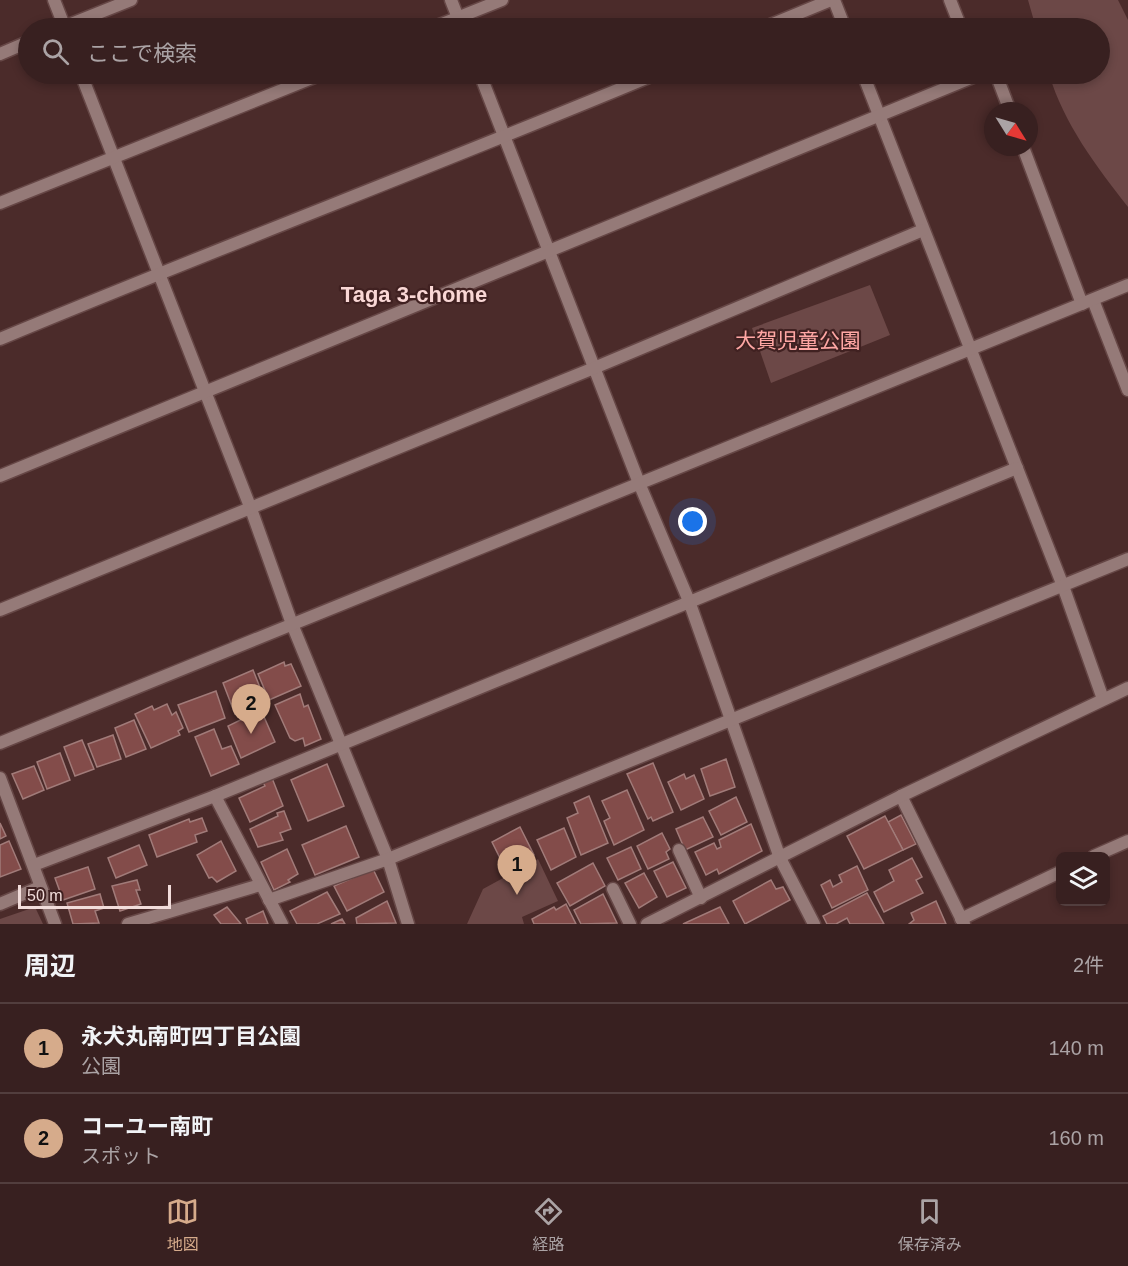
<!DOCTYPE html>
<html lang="ja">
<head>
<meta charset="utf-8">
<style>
	:root { --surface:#382020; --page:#432d2d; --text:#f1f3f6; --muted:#aba3a5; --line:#523e3e; --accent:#d6ab8b }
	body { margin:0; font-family:Arial,"Noto Sans JP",sans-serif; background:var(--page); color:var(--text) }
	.controls { position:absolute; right:18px; bottom:18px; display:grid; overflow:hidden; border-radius:9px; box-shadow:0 3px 9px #0003 }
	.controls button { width:54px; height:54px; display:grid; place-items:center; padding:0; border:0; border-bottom:2px solid var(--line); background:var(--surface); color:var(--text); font:30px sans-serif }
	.compass { position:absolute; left:984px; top:102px; width:54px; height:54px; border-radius:50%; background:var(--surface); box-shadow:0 3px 9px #0003; rotate:127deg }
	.scale { position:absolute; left:18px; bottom:15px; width:153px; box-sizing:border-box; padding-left:6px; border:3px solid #f2dddb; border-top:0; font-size:16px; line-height:21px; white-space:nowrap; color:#f2dddb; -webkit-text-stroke:4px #402121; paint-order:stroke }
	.you { position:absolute; left:693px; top:522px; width:21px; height:21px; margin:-15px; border:4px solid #fff; border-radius:50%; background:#1a73e8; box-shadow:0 0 0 9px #1a73e833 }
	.badge { display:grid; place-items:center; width:39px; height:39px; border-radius:50%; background:var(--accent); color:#111; font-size:20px; font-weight:700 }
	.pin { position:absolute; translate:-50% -50px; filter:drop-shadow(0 2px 3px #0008) }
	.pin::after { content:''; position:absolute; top:32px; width:21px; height:18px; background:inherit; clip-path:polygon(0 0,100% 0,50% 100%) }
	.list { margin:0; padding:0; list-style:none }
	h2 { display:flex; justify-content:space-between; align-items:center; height:78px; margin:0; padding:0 24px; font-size:26px }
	h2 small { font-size:20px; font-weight:400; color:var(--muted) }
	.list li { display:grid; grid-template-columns:39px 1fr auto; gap:18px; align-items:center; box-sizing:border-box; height:90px; padding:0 24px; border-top:2px solid var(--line) }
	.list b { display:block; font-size:22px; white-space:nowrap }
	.list p { margin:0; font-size:20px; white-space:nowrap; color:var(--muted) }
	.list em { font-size:20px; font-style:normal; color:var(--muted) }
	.icon { flex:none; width:33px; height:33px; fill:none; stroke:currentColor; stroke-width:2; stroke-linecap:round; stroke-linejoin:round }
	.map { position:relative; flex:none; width:1128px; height:924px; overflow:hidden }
	.search { position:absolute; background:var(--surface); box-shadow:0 3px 9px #0003; left:18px; right:18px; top:18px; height:66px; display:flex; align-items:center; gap:15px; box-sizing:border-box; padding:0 21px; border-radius:33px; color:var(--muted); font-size:22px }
	.sheet { height:258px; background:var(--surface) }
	nav { display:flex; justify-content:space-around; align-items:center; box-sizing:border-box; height:84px; border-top:2px solid var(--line); background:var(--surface); font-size:16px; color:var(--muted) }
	nav a { display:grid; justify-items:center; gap:3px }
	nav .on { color:var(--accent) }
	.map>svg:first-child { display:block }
	.green { fill:#6c4847 }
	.building { fill:#834c4a; stroke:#a17b79; stroke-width:1.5 }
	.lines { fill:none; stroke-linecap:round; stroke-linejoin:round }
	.lane-casing { stroke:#664746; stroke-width:15 }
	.street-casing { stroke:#664746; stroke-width:15 }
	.lane { stroke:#957a78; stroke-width:12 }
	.street { stroke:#957a78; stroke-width:12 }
	.labels { text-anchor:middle; stroke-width:4.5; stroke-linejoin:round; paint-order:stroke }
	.park-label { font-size:21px; fill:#ffa7a4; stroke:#402121 }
	.neighbourhood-label { font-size:22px; font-weight:bold; fill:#f9d7d5; stroke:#402121 }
</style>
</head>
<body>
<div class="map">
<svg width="1128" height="924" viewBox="0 0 1128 924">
	<rect width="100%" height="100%" fill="#4b2b2a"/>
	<!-- green -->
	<g class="green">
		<path d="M 1028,0 L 1118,0 L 1128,20 L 1128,207 C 1096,166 1064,124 1049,74 L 1100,74 L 1100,28 L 1036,28 Z"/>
		<path d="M 870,285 L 890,335 L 771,383 L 752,328 Z"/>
		<path d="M 538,859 L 558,901 L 522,917 L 524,924 L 467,924 L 483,889 Z"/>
		<path d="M 35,907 L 43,924 L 0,924 L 0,919 Z"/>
	</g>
	<!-- building -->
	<g class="building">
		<path d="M 284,662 L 285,666 L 291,664 L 301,686 L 269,700 L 258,674 Z"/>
		<path d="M 253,670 L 265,700 L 235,714 L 223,683 Z"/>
		<path d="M 216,691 L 225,718 L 189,732 L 178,705 Z"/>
		<path d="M 300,694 L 304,707 L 308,705 L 321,739 L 305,746 L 303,738 L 295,741 L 290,738 L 275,705 Z"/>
		<path d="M 167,704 L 172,715 L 176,712 L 183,728 L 178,731 L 180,735 L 151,748 L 135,714 L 152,706 L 154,710 Z"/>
		<path d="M 261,710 L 275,742 L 241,758 L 228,726 Z"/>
		<path d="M 134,720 L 146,749 L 126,757 L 115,728 Z"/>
		<path d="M 214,729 L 222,749 L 231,746 L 239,764 L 211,776 L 195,737 Z"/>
		<path d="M 113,735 L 121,759 L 97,767 L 88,744 Z"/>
		<path d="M 82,740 L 94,769 L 75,776 L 64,747 Z"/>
		<path d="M 60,753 L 70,780 L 47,789 L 37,762 Z"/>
		<path d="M 726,759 L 735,787 L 710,796 L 701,769 Z"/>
		<path d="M 653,763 L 673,812 L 653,821 L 651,817 L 648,819 L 627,774 Z"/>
		<path d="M 327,764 L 344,806 L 308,821 L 291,780 Z"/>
		<path d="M 34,766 L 44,790 L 23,799 L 12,774 Z"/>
		<path d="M 684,774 L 686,779 L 694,775 L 704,799 L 681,810 L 668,782 Z"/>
		<path d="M 272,778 L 283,806 L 250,822 L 239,798 L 265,786 L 263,782 Z"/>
		<path d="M 627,790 L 644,830 L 614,845 L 604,821 L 610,818 L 602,801 Z"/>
		<path d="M 589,796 L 608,843 L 581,855 L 567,818 L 578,813 L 574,803 Z"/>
		<path d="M 736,797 L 747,822 L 721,835 L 709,811 Z"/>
		<path d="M 284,811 L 291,829 L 280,833 L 283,840 L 258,847 L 250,829 L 278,816 L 277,813 Z"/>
		<path d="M 901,815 L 916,844 L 903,850 L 888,822 Z"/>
		<path d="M 885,816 L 903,850 L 864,869 L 847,836 Z"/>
		<path d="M 703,817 L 713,837 L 685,850 L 676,829 Z"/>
		<path d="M 202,818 L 207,831 L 195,835 L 197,842 L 157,857 L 149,835 L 189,819 L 190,822 Z"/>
		<path d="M 0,823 L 6,836 L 0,839 Z"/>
		<path d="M 751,824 L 762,851 L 719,874 L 717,869 L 706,875 L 695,852 L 714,843 L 717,849 L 721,847 L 719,840 Z"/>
		<path d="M 346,826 L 359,857 L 315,875 L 302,845 Z"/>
		<path d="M 520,827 L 534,855 L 506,870 L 492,842 Z"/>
		<path d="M 564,828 L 576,857 L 551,870 L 537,840 Z"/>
		<path d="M 662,833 L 670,849 L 666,852 L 669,859 L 648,869 L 637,846 Z"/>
		<path d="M 9,841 L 21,869 L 0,877 L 0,845 Z"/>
		<path d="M 221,841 L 236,871 L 217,882 L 212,877 L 209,878 L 197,855 Z"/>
		<path d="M 139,845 L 147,865 L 116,878 L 108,858 Z"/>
		<path d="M 631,847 L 641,869 L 618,880 L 607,858 Z"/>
		<path d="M 287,849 L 298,874 L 288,880 L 290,882 L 274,890 L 261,862 Z"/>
		<path d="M 912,858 L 922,877 L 916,880 L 923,893 L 884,912 L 874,892 L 894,881 L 889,870 Z"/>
		<path d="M 673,862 L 686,888 L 667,897 L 654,871 Z"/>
		<path d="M 593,863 L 605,886 L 570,906 L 557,883 Z"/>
		<path d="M 857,866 L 868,890 L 832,908 L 821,885 L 830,880 L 833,887 L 842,882 L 839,875 Z"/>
		<path d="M 88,867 L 95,889 L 63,900 L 55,878 Z"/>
		<path d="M 373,869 L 384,892 L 347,911 L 334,886 Z"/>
		<path d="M 644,873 L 657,897 L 639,908 L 625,883 Z"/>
		<path d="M 137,880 L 140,890 L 136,890 L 141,904 L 120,911 L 112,886 Z"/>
		<path d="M 771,880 L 776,889 L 783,887 L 790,900 L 745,924 L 733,901 Z"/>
		<path d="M 327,892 L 340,914 L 317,924 L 297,924 L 290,911 Z"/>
		<path d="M 867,893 L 884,924 L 850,924 L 847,918 L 836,924 L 827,924 L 823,916 Z"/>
		<path d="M 100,894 L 104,908 L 95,911 L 99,923 L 73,924 L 67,903 Z"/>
		<path d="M 603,894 L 617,923 L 581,924 L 574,910 Z"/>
		<path d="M 387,901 L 396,923 L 357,924 L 356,918 Z"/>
		<path d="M 936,901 L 946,924 L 909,924 L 914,920 L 911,913 Z"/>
		<path d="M 566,904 L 576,924 L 534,924 L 532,919 L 554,907 L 556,910 Z"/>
		<path d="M 227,907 L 241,924 L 221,924 L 214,915 Z"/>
		<path d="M 720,907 L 729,924 L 683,924 Z"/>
		<path d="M 263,911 L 268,924 L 248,924 L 246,919 Z"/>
		<path d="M 342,919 L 345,924 L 331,924 Z"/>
	</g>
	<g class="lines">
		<!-- lane casing -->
		<g class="lane-casing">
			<g id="lane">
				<path d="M 679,850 L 701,898"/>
				<path d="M 613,889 L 630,924"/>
			</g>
		</g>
		<!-- street casing -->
		<g class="street-casing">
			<g id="street">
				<path d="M 54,0 L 65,28"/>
				<path d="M 451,0 L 462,28"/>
				<path d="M 834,0 L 845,28"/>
				<path d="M 950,0 L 961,28"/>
				<path d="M 61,28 L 131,0"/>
				<path d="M 432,28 L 502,0"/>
				<path d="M 763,28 L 831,0"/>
				<path d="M 0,54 L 28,42"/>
				<path d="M 81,74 L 251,509 L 292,624 L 388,859 L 408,924"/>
				<path d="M 480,74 L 639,483 L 689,601 L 780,858 L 814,924"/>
				<path d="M 863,74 L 1063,586 L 1103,699"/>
				<path d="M 1023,147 L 1082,304"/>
				<path d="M 0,203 L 322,74"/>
				<path d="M 1093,300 L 1128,390"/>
				<path d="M 0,339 C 218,248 438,165 656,74"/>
				<path d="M 0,476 L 978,75 L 996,74 L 1010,111"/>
				<path d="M 0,610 L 594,368 L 923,230"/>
				<path d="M 0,743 L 1128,285"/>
				<path d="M 0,778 L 55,924"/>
				<path d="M 215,796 L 282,924"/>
				<path d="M 901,796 L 964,924"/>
				<path d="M 1094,856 L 1128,841"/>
				<path d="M 34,865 L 215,796 L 1017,468"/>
				<path d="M 269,900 L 388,859 L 1128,559"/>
				<path d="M 0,904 L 40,887"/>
				<path d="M 961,919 L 1060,872"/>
				<path d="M 128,924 L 260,885"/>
				<path d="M 647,924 L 901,796 L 1128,688"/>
			</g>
		</g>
		<!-- lane -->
		<use href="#lane" class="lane"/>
		<!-- street -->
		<use href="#street" class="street"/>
	</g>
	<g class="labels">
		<!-- park labels -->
		<g class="park-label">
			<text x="798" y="348">大賀児童公園</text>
		</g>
		<!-- neighbourhood labels -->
		<g class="neighbourhood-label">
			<text x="414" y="302">Taga 3-chome</text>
		</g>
	</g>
</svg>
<div class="controls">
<button><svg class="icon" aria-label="layers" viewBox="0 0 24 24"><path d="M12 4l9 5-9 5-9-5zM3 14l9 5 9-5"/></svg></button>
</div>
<svg class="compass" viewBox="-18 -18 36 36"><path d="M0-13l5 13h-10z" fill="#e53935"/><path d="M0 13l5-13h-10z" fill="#aba3a5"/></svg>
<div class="scale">50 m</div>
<div class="you"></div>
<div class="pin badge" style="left:517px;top:895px">1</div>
<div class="pin badge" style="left:251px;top:734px">2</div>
<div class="search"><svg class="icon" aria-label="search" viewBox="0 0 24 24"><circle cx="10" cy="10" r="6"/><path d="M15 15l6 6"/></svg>ここで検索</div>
</div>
<section class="sheet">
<h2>周辺<small>2件</small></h2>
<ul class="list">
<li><span class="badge">1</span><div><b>永犬丸南町四丁目公園</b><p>公園</p></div><em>140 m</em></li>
<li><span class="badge">2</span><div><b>コーユー南町</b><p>スポット</p></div><em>160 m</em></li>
</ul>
</section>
<nav>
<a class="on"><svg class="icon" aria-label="map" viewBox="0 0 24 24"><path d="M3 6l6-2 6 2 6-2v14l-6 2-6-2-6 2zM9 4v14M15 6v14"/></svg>地図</a>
<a><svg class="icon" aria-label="directions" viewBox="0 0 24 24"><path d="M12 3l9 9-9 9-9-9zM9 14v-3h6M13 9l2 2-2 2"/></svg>経路</a>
<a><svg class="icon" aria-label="saved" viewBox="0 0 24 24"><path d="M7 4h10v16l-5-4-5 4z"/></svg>保存済み</a>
</nav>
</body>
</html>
